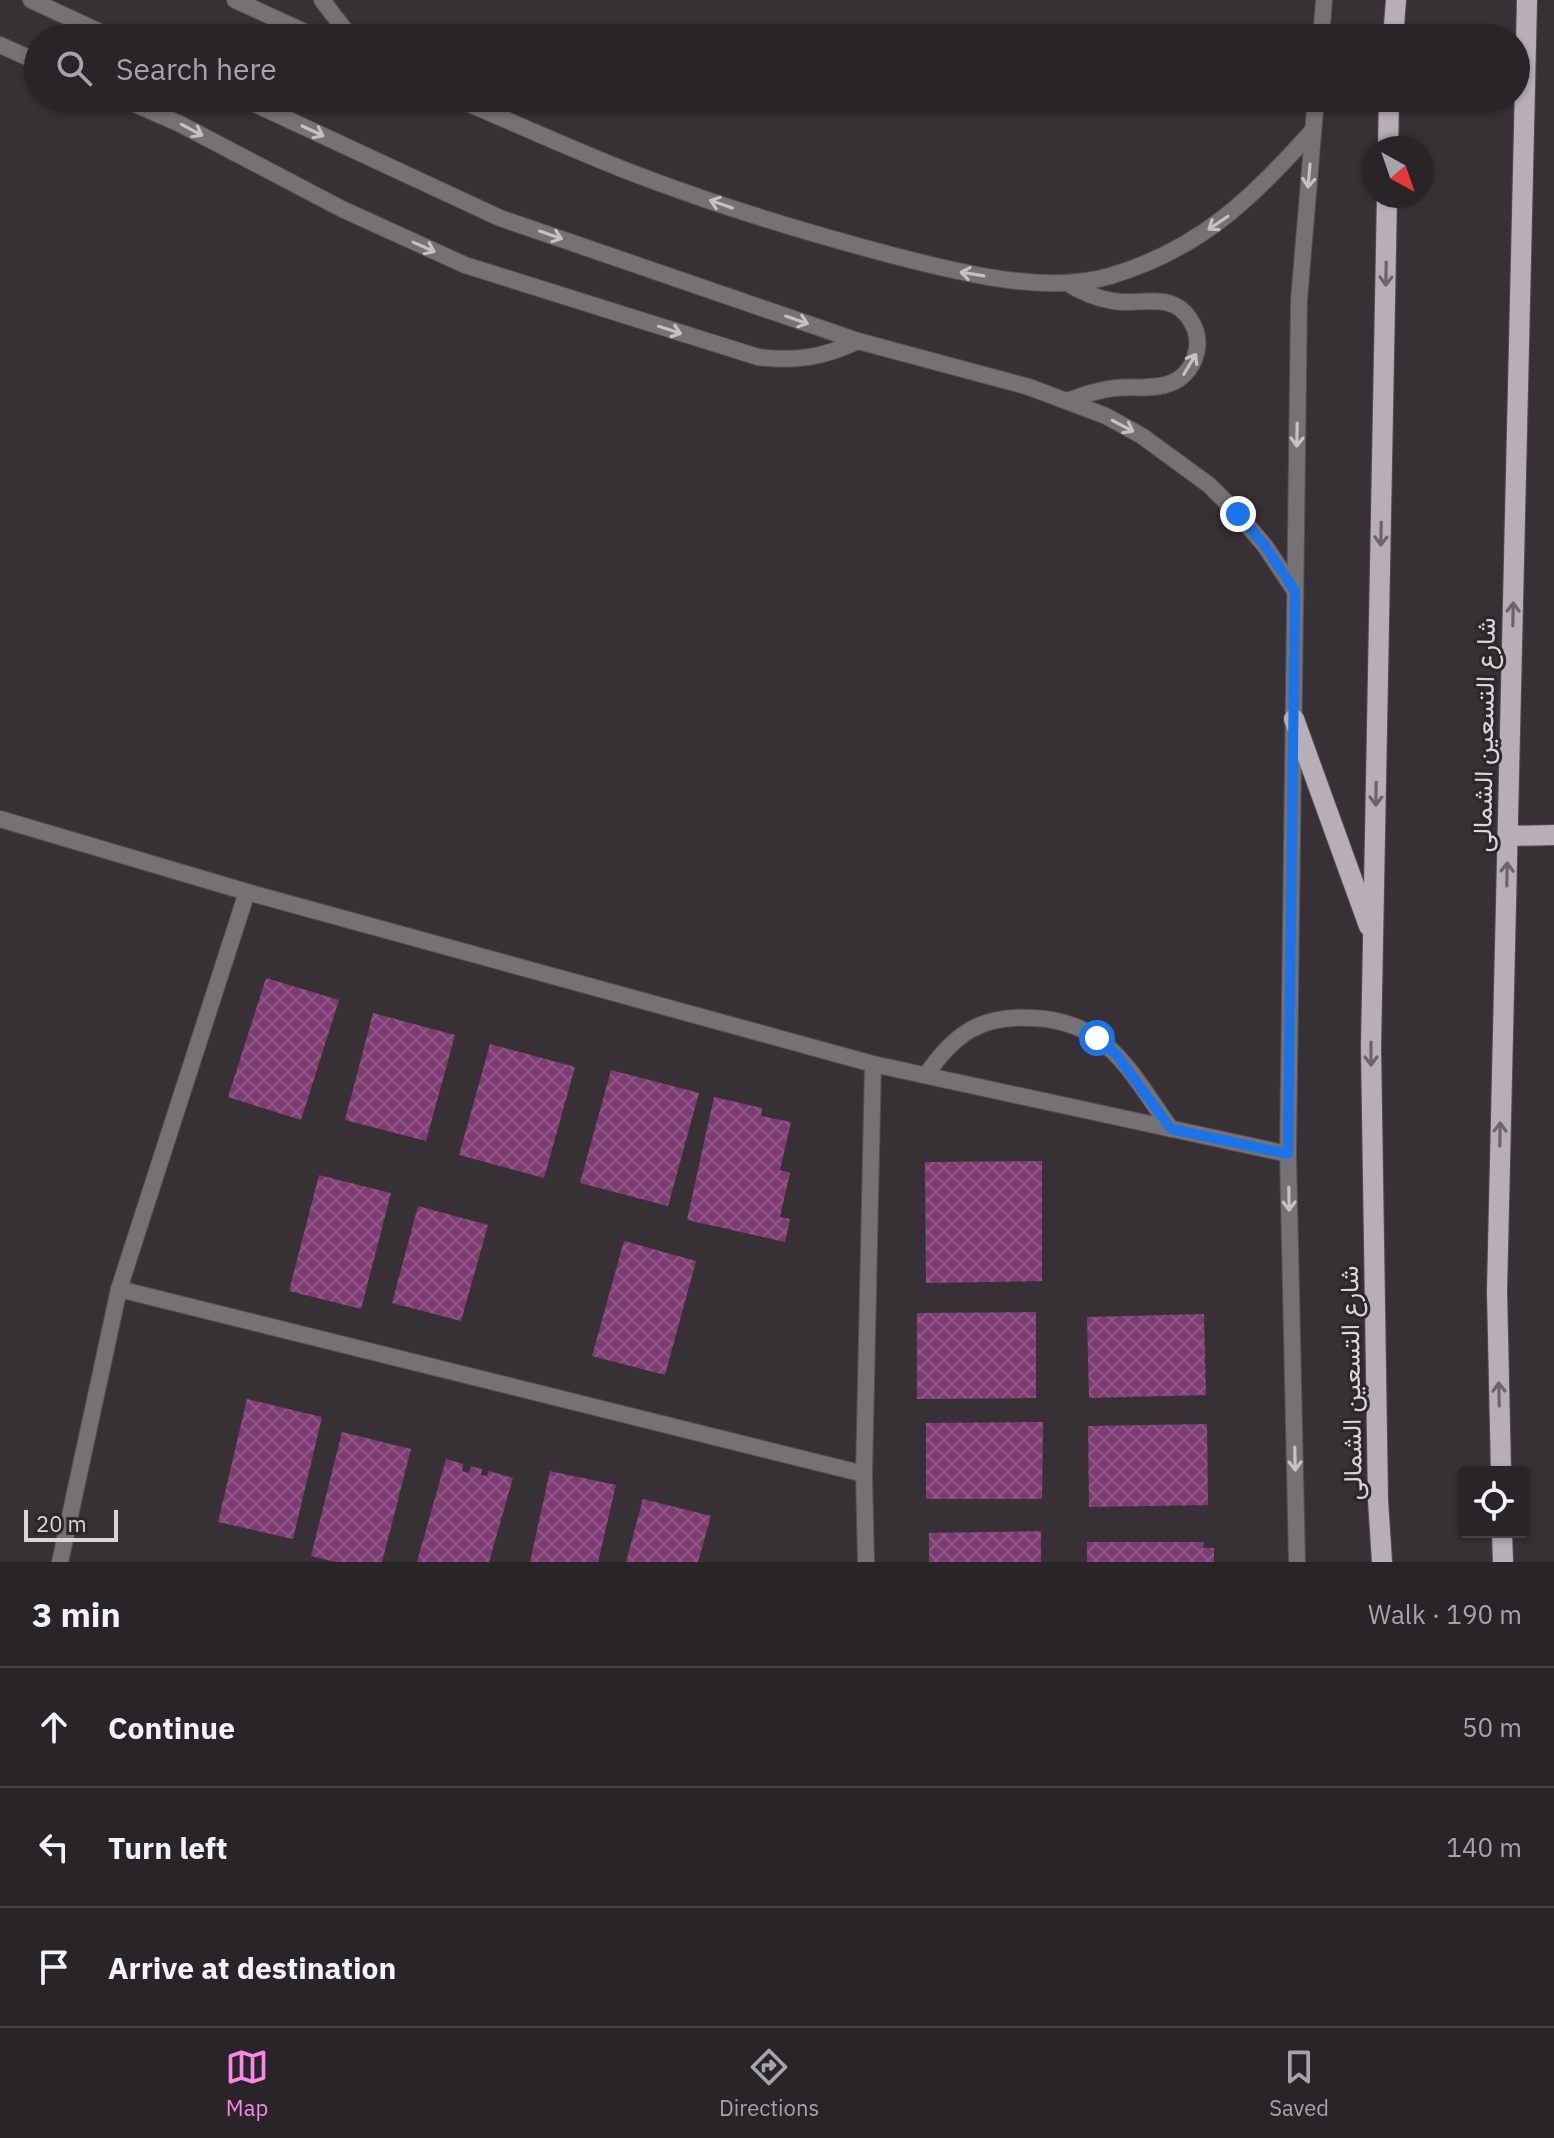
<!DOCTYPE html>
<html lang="en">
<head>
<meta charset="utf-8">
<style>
	:root { --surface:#292428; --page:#353034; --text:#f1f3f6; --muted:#a5a4a8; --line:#454145; --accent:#fa87e6 }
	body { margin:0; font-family:"IBM Plex Sans",Vazirmatn,sans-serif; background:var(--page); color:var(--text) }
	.controls { position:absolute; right:24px; bottom:24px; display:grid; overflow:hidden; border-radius:8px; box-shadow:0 2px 6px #0004 }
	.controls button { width:72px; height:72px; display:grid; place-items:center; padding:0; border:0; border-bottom:2px solid var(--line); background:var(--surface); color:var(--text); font:40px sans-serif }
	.compass { position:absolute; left:1362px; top:136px; width:72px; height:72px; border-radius:50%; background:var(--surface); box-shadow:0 2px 6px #0004; rotate:140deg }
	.scale { position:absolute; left:24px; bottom:20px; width:94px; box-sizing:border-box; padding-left:8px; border:4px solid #dad5d9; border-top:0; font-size:22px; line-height:28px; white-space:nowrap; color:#dad5d9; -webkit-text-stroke:6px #2d262b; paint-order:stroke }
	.stop { position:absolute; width:24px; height:24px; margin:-18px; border:6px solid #1a73e8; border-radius:50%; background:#fff }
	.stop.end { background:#1a73e8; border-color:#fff; box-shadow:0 2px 8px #0008 }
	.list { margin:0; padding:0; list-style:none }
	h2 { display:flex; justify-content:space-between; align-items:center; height:104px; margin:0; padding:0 32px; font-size:34px }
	h2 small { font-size:26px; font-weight:400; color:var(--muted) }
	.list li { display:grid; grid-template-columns:52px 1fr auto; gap:24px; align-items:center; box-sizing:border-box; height:120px; padding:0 32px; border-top:2px solid var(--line) }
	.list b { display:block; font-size:30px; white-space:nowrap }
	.list em { font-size:26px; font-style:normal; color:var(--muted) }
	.icon { flex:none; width:44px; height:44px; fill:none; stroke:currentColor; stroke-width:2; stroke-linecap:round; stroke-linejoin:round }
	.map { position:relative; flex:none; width:1554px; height:1562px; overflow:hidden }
	.search { position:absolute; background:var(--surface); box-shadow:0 2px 6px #0004; left:24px; right:24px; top:24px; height:88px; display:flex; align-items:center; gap:20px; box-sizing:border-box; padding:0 28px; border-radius:44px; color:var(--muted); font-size:30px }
	.sheet { height:464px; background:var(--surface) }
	nav { display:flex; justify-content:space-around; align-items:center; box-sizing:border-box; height:112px; border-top:2px solid var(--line); background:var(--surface); font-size:22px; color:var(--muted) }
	nav a { display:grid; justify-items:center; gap:4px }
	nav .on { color:var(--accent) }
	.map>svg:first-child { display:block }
	.building { fill:url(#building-cross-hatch) }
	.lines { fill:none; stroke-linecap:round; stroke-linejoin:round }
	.service-casing { stroke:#544e53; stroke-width:18 }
	.minor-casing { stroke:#544e53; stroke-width:18 }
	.tertiary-casing { stroke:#544e53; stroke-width:18 }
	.primary-casing { stroke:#544e53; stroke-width:22 }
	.service { stroke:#757174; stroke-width:16 }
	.minor { stroke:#757174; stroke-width:16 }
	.tertiary { stroke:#757174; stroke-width:16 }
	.primary { stroke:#b7afb5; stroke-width:20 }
	.oneway { stroke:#c6c1c5 }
	.oneway2 { stroke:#6b6469 }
	.route { stroke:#1a73e8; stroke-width:10 }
	.labels { text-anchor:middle; stroke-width:6; stroke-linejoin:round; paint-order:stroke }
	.street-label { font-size:26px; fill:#dad5d9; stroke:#2d262b }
</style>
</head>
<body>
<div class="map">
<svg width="1554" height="1562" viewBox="0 0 1554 1562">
	<defs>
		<pattern id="building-cross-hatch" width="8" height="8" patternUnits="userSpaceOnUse" patternTransform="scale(2)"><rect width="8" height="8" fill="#7e3c73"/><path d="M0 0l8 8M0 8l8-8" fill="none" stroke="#905786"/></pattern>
	</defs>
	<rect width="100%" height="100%" fill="#373035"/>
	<!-- building -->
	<g class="building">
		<path d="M 266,978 L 339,1000 L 301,1120 L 228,1097 Z"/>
		<path d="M 373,1013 L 455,1035 L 426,1141 L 345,1120 Z"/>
		<path d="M 490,1044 L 575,1067 L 544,1178 L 459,1155 Z"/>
		<path d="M 611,1070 L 699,1093 L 668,1206 L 580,1183 Z"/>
		<path d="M 714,1097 L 762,1108 L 761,1116 L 791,1122 L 780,1170 L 790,1173 L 780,1217 L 790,1219 L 785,1242 L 687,1220 Z"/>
		<path d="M 1042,1161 L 1042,1281 L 926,1283 L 925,1162 Z"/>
		<path d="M 319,1175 L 391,1193 L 361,1309 L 289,1291 Z"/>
		<path d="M 418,1206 L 488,1225 L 461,1321 L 392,1303 Z"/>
		<path d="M 624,1241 L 696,1261 L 665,1375 L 592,1356 Z"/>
		<path d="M 1036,1312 L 1036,1398 L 917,1399 L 917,1313 Z"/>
		<path d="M 1204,1314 L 1206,1395 L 1089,1398 L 1087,1317 Z"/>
		<path d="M 247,1399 L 322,1417 L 293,1539 L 218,1522 Z"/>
		<path d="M 1043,1422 L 1042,1499 L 926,1499 L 926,1423 Z"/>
		<path d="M 1207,1424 L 1208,1505 L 1089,1507 L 1088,1426 Z"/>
		<path d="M 342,1432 L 411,1449 L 382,1562 L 336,1562 L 311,1556 Z"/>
		<path d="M 446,1459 L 463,1464 L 462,1471 L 469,1473 L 471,1466 L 482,1469 L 481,1475 L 487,1476 L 489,1471 L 513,1478 L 489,1562 L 417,1562 Z"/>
		<path d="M 550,1471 L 616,1485 L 598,1562 L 530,1562 Z"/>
		<path d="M 643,1499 L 711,1516 L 698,1562 L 626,1562 Z"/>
		<path d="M 1041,1531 L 1041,1562 L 929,1562 L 929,1533 Z"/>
		<path d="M 1087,1542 L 1204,1542 L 1203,1548 L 1214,1548 L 1214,1562 L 1087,1562 Z"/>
	</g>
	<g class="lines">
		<!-- service casing -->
		<g class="service-casing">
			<g id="service">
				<path d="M 322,0 L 351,38"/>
				<path d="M 0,45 L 38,62"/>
				<path d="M 121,98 L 180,124 L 342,209 L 465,265 L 758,357 C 795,362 825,357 858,341"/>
				<path d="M 926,1075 C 955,1033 981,1015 1033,1018 C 1056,1019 1078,1025 1097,1038 C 1128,1060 1149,1099 1171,1129"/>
			</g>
		</g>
		<!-- minor casing -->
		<g class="minor-casing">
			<g id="minor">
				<path d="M 0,819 L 247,892 L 873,1064 L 1288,1154"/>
				<path d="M 119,1289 L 864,1474"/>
				<path d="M 60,1562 L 119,1289 L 247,892"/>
				<path d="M 866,1562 L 864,1474 L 873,1064"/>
			</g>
		</g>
		<!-- tertiary casing -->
		<g class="tertiary-casing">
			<g id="tertiary">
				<path d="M 31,0 L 113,38"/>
				<path d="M 235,0 L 318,38"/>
				<path d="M 1321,38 L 1324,0"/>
				<path d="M 242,98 L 500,218 L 858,341 L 1029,387 L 1106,416 L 1142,436 L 1209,485 L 1238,514 L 1265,546 L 1295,591"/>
				<path d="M 455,98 C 520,125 585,156 651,180 C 731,210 812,234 895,256 C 957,272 1046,295 1110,276 C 1201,249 1252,198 1313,130"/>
				<path d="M 1067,283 C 1081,292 1096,298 1113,301 C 1141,306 1173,290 1191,321 C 1198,332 1199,345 1195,357 C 1191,369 1182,379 1171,383 C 1154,390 1133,386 1115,388 C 1098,390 1083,395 1067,401"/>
				<path d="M 1297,1562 L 1288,1154 L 1299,300 L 1316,98"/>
			</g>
		</g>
		<!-- primary casing -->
		<g class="primary-casing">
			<g id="primary">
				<path d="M 1393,38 L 1396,0"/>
				<path d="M 1388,148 L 1389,98"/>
				<path d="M 1294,719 L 1369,926"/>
				<path d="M 1508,836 L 1554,835"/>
				<path d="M 1501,1472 L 1497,1291 L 1527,0"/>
				<path d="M 1502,1532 L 1503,1562"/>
				<path d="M 1382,1562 L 1378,1500 L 1371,1047 L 1387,196"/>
			</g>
		</g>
		<!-- service -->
		<use href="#service" class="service"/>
		<!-- minor -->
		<use href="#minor" class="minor"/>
		<!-- tertiary -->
		<use href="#tertiary" class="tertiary"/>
		<!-- primary -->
		<use href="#primary" class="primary"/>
	</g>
	<!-- one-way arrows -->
	<defs><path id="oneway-shaft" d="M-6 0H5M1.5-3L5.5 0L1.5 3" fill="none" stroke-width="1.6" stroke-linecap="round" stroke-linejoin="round" transform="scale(2)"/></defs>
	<g class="oneway">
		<use href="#oneway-shaft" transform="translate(192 130) rotate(28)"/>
		<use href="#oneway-shaft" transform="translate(313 131) rotate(25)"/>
		<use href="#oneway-shaft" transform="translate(1309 176) rotate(95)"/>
		<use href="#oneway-shaft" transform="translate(721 204) rotate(-161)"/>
		<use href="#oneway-shaft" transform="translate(1218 223) rotate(146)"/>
		<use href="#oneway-shaft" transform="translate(551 235) rotate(19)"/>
		<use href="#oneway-shaft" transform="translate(424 247) rotate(24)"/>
		<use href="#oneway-shaft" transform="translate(972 274) rotate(-171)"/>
		<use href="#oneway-shaft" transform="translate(797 320) rotate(19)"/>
		<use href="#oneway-shaft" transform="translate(670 330) rotate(18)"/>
		<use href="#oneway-shaft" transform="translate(1190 364) rotate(-59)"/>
		<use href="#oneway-shaft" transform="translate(1123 426) rotate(28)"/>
		<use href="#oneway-shaft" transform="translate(1297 435) rotate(91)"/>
		<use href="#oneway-shaft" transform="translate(1289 1199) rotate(89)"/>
		<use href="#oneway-shaft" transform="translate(1295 1459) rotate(89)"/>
	</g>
	<g class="oneway2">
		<use href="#oneway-shaft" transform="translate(1386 274) rotate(91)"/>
		<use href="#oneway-shaft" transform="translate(1381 534) rotate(91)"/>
		<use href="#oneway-shaft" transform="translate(1513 614) rotate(-89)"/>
		<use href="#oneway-shaft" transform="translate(1376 794) rotate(91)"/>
		<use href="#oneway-shaft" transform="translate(1507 874) rotate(-89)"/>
		<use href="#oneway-shaft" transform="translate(1371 1054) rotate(90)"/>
		<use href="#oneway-shaft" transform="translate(1500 1134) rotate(-89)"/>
		<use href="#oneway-shaft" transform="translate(1499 1394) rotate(-91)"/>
	</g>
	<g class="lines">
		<!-- route -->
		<path class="route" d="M 1097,1038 L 1116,1054 L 1171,1129 L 1288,1154 L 1295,591 L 1265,546 L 1238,514"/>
	</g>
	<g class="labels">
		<!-- street labels -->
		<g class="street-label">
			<text transform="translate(1484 735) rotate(-89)" y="9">شارع التسعين الشمالى</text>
			<text transform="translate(1351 1383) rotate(-91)" y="9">شارع التسعين الشمالى</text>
		</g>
	</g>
</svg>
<div class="controls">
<button><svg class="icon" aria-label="locate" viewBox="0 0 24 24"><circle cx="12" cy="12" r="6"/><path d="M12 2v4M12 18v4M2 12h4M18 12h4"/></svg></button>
</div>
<svg class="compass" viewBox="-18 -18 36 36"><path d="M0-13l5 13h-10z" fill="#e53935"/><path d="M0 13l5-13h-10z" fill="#a5a4a8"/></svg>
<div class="scale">20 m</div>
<div class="stop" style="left:1097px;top:1038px"></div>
<div class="stop end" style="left:1238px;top:514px"></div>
<div class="search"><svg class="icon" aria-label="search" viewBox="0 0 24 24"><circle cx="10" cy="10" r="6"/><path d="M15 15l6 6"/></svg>Search here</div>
</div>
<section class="sheet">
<h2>3 min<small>Walk · 190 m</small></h2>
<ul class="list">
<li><svg class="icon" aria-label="ahead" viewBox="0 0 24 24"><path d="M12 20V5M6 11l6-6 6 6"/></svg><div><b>Continue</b></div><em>50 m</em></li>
<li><svg class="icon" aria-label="left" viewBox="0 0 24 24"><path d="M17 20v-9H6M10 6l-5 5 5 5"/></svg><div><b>Turn left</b></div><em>140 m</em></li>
<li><svg class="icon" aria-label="arrive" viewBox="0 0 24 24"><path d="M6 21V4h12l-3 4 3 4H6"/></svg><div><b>Arrive at destination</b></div></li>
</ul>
</section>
<nav>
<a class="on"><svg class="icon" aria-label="map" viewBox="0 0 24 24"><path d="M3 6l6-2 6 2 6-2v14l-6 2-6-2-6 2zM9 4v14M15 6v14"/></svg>Map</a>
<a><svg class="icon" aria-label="directions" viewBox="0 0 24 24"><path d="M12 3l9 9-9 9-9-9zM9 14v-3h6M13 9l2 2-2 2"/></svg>Directions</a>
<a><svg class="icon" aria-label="saved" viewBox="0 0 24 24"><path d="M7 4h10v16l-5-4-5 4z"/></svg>Saved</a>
</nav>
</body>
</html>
